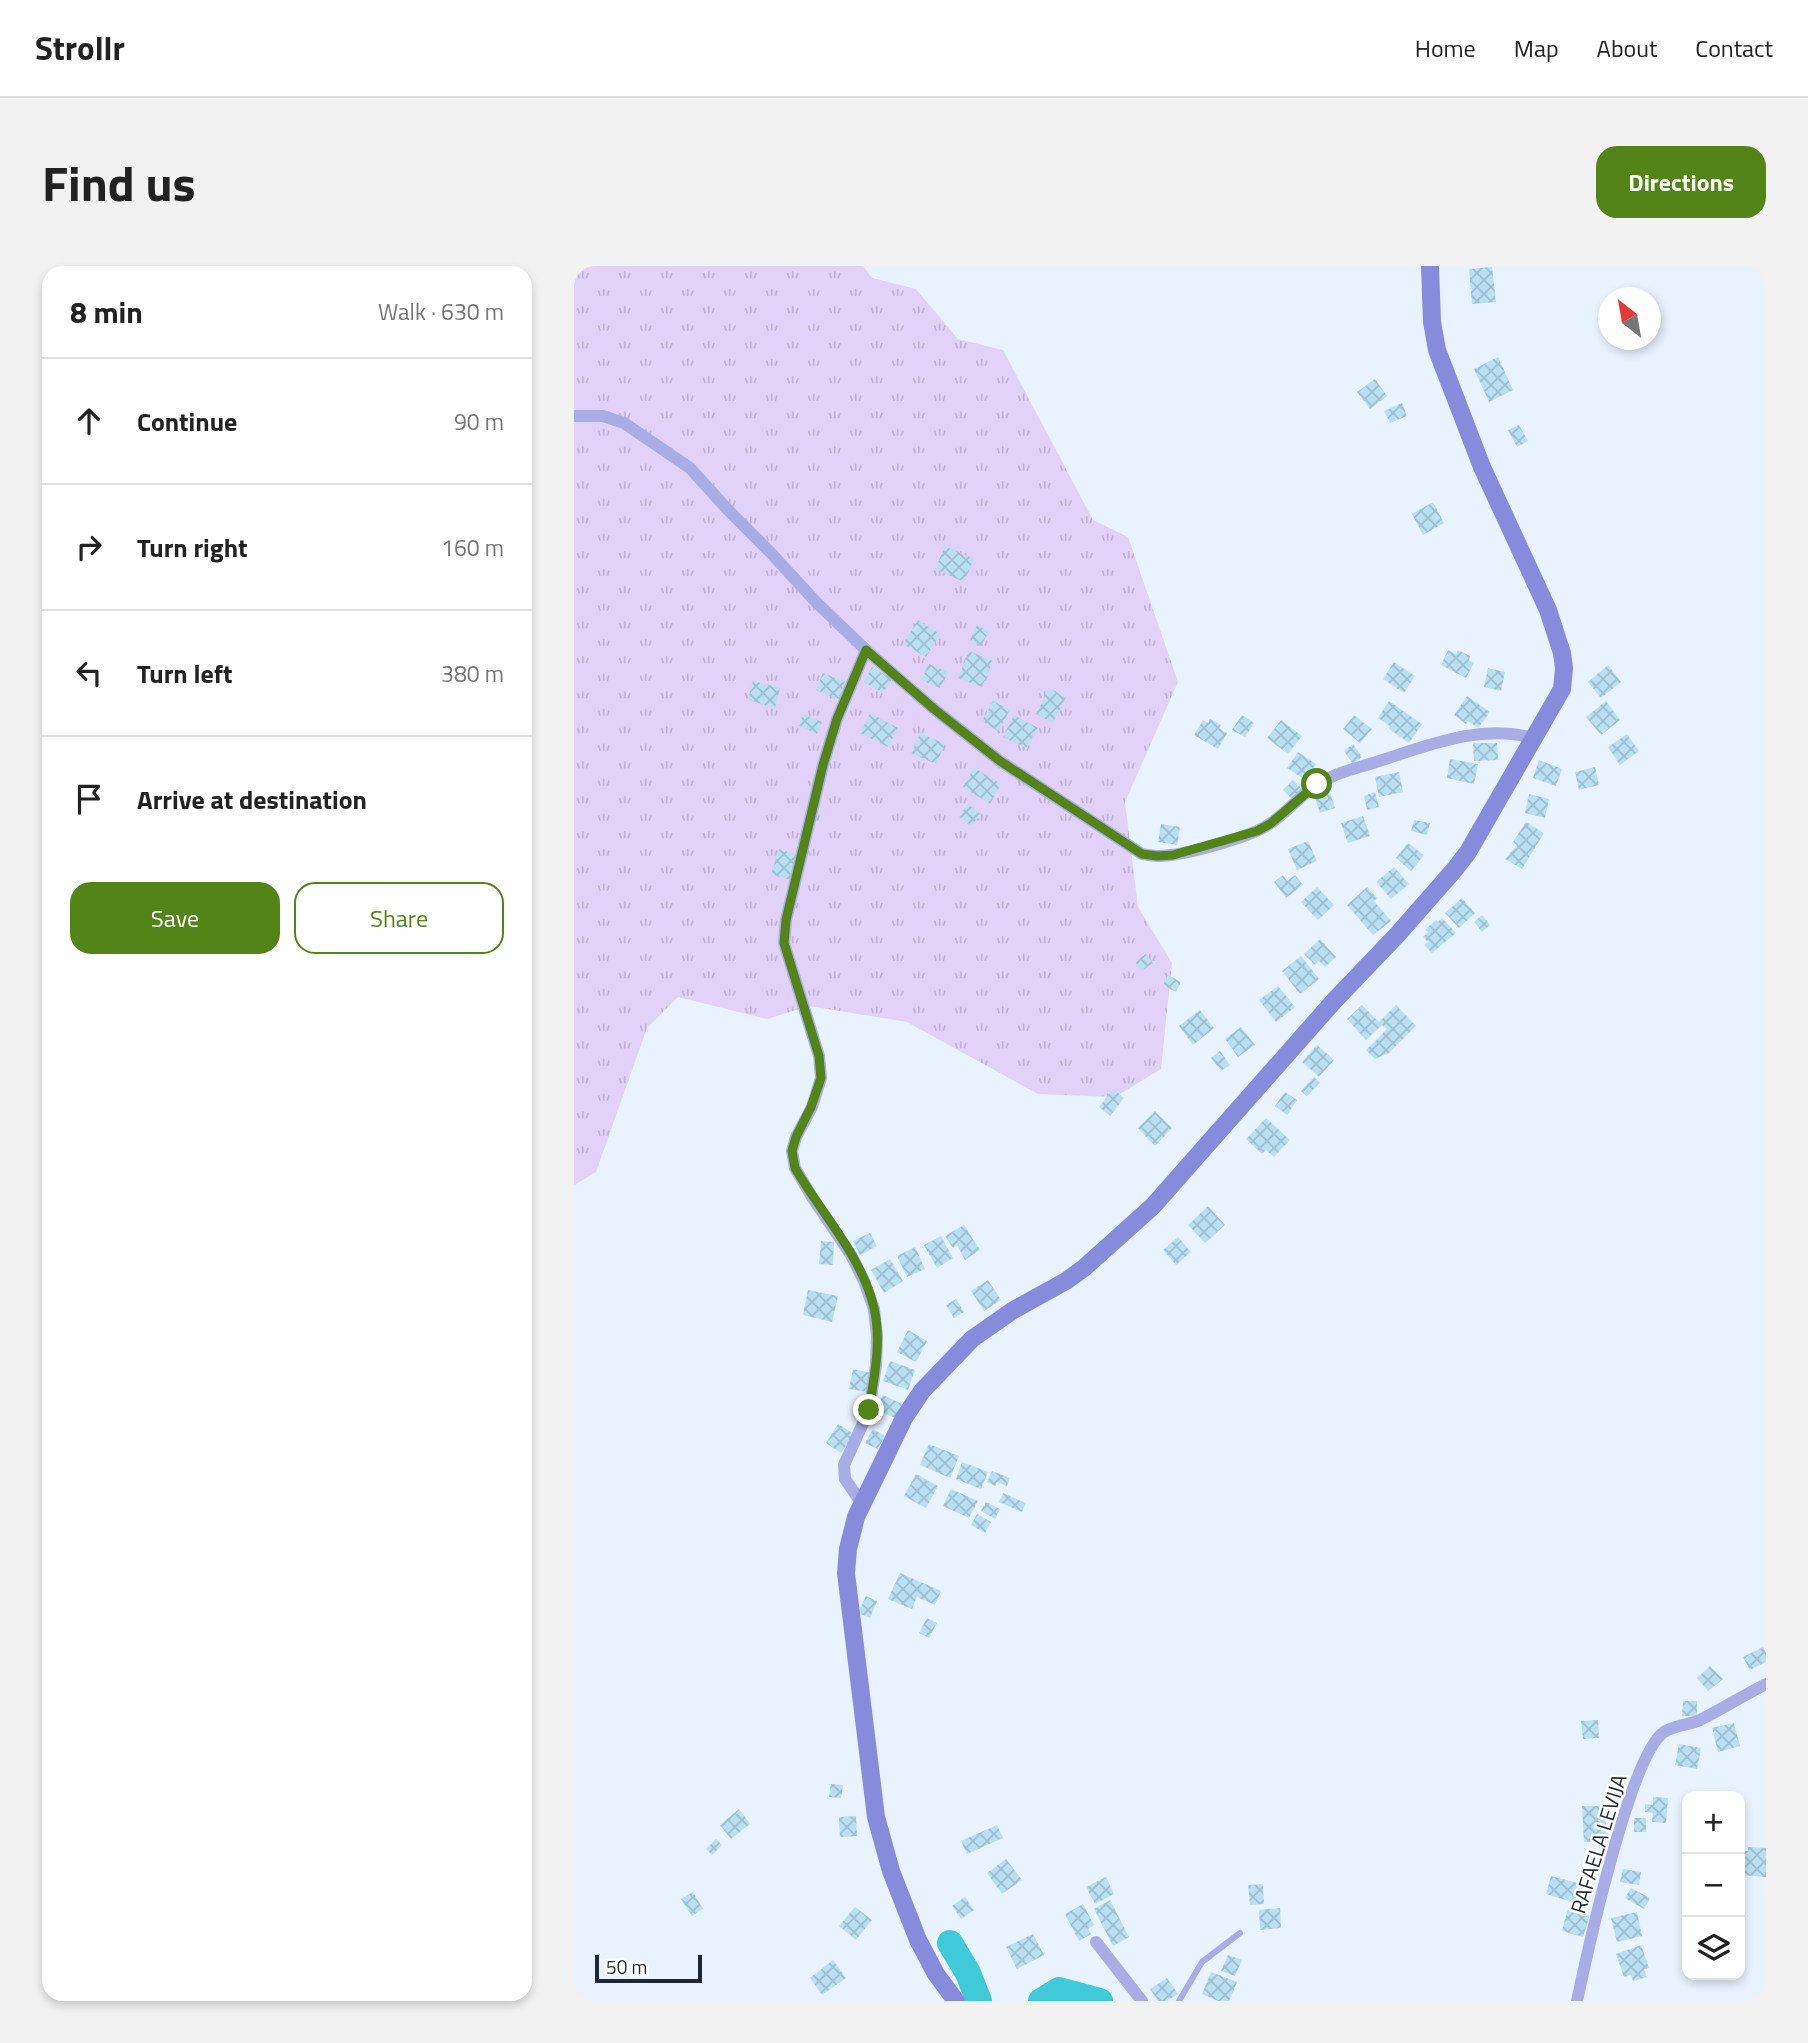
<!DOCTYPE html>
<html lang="en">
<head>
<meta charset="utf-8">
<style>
	:root { --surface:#fff; --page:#f2f2f2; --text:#222; --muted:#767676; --line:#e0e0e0; --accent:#528418 }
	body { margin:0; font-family:"Titillium Web",sans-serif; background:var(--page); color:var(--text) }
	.controls { position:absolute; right:21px; bottom:21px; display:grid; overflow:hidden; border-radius:14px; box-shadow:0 4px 10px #0003 }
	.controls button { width:63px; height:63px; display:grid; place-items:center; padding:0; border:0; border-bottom:2px solid var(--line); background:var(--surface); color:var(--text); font:35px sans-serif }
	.compass { position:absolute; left:1024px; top:21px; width:63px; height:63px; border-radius:50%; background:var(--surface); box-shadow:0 4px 10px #0003; rotate:329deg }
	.scale { position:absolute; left:21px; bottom:18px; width:107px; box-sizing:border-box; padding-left:7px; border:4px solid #1e2732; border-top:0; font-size:19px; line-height:24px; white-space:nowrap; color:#1e2732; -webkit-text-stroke:5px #fff; paint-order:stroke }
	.stop { position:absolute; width:21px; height:21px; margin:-16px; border:5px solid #528418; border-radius:50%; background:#fff }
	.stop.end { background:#528418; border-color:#fff; box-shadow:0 2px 7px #0008 }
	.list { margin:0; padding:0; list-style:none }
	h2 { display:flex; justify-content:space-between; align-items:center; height:91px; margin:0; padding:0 28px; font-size:30px }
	h2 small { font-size:23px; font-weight:400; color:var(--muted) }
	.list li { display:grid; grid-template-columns:46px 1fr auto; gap:21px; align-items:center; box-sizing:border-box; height:126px; padding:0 28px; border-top:2px solid var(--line) }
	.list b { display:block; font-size:26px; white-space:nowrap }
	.list em { font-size:23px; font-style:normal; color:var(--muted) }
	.actions { display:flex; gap:14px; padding:21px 28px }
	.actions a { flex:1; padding:16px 0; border:2px solid var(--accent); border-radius:21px; text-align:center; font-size:24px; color:var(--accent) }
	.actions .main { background:var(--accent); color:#fff }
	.icon { flex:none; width:38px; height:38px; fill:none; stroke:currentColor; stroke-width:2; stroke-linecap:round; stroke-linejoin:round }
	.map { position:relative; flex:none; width:1192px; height:1735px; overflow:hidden; border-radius:21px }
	header { display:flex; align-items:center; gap:42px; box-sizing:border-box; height:98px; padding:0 35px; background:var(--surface); border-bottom:2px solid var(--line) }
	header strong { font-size:33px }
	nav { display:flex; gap:38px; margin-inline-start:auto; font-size:24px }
	.intro { display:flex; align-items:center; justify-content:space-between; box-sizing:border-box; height:168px; padding:0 42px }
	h1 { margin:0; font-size:49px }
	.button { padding:18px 32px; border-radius:21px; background:var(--accent); color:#fff; font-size:24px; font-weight:700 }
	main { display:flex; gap:42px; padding:0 42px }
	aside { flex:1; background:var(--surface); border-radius:21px; box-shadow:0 4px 10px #0003 }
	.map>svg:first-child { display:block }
	.grass { fill:url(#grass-tufts) }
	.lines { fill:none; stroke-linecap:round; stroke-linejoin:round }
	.river { stroke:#40c9d8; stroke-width:26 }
	.building { fill:url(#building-cross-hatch) }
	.lane { stroke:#a8aee5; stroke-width:6 }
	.street { stroke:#a8aee5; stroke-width:12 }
	.secondary { stroke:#868bdc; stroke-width:18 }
	.route { stroke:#528418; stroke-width:9 }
	.labels { text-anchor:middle; stroke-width:5; stroke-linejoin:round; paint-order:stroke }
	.street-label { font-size:21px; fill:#1e2732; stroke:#fff }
</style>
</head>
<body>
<header>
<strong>Strollr</strong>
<nav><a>Home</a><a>Map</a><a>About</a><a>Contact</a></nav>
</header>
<div class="intro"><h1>Find us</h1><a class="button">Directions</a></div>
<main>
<aside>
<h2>8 min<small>Walk · 630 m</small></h2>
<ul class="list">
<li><svg class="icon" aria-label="ahead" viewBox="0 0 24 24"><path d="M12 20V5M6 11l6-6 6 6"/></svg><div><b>Continue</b></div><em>90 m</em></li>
<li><svg class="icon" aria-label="right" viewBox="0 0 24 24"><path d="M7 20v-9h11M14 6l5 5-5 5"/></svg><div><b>Turn right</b></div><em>160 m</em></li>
<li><svg class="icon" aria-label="left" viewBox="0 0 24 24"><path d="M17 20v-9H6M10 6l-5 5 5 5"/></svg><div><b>Turn left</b></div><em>380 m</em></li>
<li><svg class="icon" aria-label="arrive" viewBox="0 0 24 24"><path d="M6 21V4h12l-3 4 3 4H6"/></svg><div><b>Arrive at destination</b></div></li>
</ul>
<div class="actions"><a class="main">Save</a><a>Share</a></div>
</aside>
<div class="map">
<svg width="1192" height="1735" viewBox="0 0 1192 1735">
	<defs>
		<pattern id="grass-tufts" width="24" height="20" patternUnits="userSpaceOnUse" patternTransform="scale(1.75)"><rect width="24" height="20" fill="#e2d1f8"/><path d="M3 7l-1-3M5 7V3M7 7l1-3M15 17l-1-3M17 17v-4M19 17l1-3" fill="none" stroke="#c1b3d5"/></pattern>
		<pattern id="building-cross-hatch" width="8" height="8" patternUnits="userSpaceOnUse" patternTransform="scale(1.75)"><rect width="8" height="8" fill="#b9dff3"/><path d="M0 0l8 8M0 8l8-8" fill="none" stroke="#9fbfd1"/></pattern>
	</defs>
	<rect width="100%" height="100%" fill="#e9f2ff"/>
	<!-- grass -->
	<path class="grass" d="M 0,0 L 289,0 L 298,12 L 342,23 L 384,73 L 429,84 L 519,254 L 554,271 L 604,416 L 551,536 L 564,641 L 598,697 L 587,803 L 541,831 L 464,828 L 333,756 L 235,740 L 193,753 L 104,731 L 73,762 L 22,906 L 0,919 Z"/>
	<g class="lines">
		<!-- river -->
		<g class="river">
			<path d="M 376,1677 L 394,1707 L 405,1735"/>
			<path d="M 467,1735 L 485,1724 L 526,1735"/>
		</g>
	</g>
	<!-- building -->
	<g class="building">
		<path d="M 918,1 L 922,36 L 898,38 L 895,3 Z"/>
		<path d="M 924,91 L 939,124 L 915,136 L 900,103 Z"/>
		<path d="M 801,113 L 813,130 L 796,143 L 783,126 Z"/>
		<path d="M 828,137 L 833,150 L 816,157 L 810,145 Z"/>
		<path d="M 945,159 L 954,175 L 943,181 L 934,164 Z"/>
		<path d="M 859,236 L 870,257 L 849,269 L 838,248 Z"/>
		<path d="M 371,280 L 400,293 L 390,316 L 361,303 Z"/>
		<path d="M 344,354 L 366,368 L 352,391 L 329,378 Z"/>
		<path d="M 403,359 L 415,366 L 407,380 L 396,374 Z"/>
		<path d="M 874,384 L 882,388 L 884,384 L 896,390 L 895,394 L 900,397 L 892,412 L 867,399 Z"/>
		<path d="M 395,385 L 419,395 L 408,421 L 384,412 Z"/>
		<path d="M 820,396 L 841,410 L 830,427 L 809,413 Z"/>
		<path d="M 355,398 L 374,406 L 366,422 L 347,414 Z"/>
		<path d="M 1034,399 L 1047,416 L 1027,432 L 1014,416 Z"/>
		<path d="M 298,401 L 318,413 L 309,427 L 290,416 Z"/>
		<path d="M 914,402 L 931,406 L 927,425 L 910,421 Z"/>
		<path d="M 249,407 L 271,416 L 264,433 L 242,424 Z"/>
		<path d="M 179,415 L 206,422 L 201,442 L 174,434 Z"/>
		<path d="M 475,422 L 492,431 L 479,457 L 462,448 Z"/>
		<path d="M 893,430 L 916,446 L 904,462 L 894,455 L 892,458 L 880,449 Z"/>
		<path d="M 419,435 L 436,444 L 424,465 L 408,455 Z"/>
		<path d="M 815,435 L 848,458 L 835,477 L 815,463 L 816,460 L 804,452 Z"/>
		<path d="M 1032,435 L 1046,454 L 1027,469 L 1012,451 Z"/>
		<path d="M 296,447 L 324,462 L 314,481 L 286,467 Z"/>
		<path d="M 229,448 L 248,456 L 243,468 L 225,460 Z"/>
		<path d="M 440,449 L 464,462 L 452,482 L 429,471 Z"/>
		<path d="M 668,449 L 680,457 L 671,471 L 658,464 Z"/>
		<path d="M 780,449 L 798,463 L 786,477 L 769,463 Z"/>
		<path d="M 636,453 L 647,459 L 645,462 L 653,467 L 644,483 L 620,469 L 629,454 L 634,457 Z"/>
		<path d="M 707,454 L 728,470 L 714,488 L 693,472 Z"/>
		<path d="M 346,467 L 371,478 L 362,498 L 337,487 Z"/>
		<path d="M 1053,468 L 1065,485 L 1046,499 L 1034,481 Z"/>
		<path d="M 899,477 L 923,477 L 924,494 L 900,495 Z"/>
		<path d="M 779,478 L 788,491 L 779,498 L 770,485 Z"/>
		<path d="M 724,486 L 742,498 L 731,514 L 713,502 Z"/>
		<path d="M 876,493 L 904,498 L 900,518 L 873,512 Z"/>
		<path d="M 965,494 L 988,503 L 982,520 L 959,512 Z"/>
		<path d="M 1021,501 L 1025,519 L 1005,524 L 1001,506 Z"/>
		<path d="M 400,502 L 427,518 L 416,538 L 389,521 Z"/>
		<path d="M 825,506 L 829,526 L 805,531 L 801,511 Z"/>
		<path d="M 719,514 L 729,524 L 719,534 L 709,524 Z"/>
		<path d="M 755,524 L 761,542 L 746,547 L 740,529 Z"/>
		<path d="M 801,526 L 805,541 L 793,544 L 790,530 Z"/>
		<path d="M 955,528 L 975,533 L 971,552 L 951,547 Z"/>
		<path d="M 394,538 L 407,548 L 397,560 L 385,551 Z"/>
		<path d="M 789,550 L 796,570 L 774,577 L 767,557 Z"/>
		<path d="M 840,554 L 856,557 L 853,569 L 837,565 Z"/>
		<path d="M 952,556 L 970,567 L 948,603 L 931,593 L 943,579 L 939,576 Z"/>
		<path d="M 587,558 L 606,561 L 603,579 L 584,576 Z"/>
		<path d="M 734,575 L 743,595 L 723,604 L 714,583 Z"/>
		<path d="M 834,577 L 850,589 L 837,605 L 822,592 Z"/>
		<path d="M 205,583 L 223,589 L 215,614 L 197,608 Z"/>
		<path d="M 820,601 L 835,618 L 817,633 L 802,616 Z"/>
		<path d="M 709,609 L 713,615 L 721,609 L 729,619 L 712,632 L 700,616 Z"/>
		<path d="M 743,621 L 760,639 L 744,654 L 727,636 Z"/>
		<path d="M 793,621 L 803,632 L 800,635 L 817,655 L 799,669 L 773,639 Z"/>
		<path d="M 888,632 L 901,647 L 885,662 L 871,647 Z"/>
		<path d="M 908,649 L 916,659 L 908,666 L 900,656 Z"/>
		<path d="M 868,652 L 882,667 L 858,687 L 850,679 L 854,676 L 849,671 L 854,666 L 851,664 L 862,654 L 864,656 Z"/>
		<path d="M 746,673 L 762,691 L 751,701 L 745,695 L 741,699 L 730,688 Z"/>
		<path d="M 572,688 L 579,697 L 567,705 L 561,696 Z"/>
		<path d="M 727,690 L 745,713 L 726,728 L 708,705 Z"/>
		<path d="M 594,709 L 607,716 L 602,726 L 589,719 Z"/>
		<path d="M 704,720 L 721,741 L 702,756 L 685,734 Z"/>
		<path d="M 788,739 L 805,756 L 822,739 L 842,760 L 815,787 L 801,793 L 792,784 L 813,763 L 808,759 L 792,774 L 773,753 Z"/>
		<path d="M 626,744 L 640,762 L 619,779 L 605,760 Z"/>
		<path d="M 667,761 L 681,779 L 664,791 L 651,773 Z"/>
		<path d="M 743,779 L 760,794 L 745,811 L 728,796 Z"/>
		<path d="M 646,785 L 656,799 L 647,805 L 637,792 Z"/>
		<path d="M 740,811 L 746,817 L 733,830 L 727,825 Z"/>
		<path d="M 539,823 L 550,832 L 536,850 L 525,841 Z"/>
		<path d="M 711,826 L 723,834 L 713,849 L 701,840 Z"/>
		<path d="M 581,845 L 598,862 L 581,880 L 564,862 Z"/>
		<path d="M 692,852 L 716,874 L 700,891 L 692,884 L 688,888 L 672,873 Z"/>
		<path d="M 634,940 L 651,959 L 631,977 L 614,959 Z"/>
		<path d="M 390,959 L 406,984 L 391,994 L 383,979 L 379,982 L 371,970 Z"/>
		<path d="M 296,967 L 303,980 L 286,989 L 279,975 Z"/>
		<path d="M 367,970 L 379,992 L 363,1002 L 350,979 Z"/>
		<path d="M 604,971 L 617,986 L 602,999 L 589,984 Z"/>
		<path d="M 247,975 L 260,976 L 259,999 L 245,998 Z"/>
		<path d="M 341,981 L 351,1003 L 333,1011 L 323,990 Z"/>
		<path d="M 316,993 L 329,1015 L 310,1027 L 297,1004 Z"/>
		<path d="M 414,1014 L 427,1034 L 410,1045 L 397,1025 Z"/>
		<path d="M 234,1024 L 264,1030 L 258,1056 L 229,1049 Z"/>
		<path d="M 382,1033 L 390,1046 L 380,1052 L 372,1039 Z"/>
		<path d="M 334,1064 L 353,1075 L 342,1096 L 323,1086 Z"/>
		<path d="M 316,1095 L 341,1104 L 334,1124 L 309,1115 Z"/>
		<path d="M 279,1103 L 297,1107 L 294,1126 L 275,1123 Z"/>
		<path d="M 309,1129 L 328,1138 L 321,1152 L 307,1146 L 309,1142 L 304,1140 Z"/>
		<path d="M 264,1158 L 280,1168 L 267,1187 L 252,1177 Z"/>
		<path d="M 299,1163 L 311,1170 L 304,1183 L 291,1177 Z"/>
		<path d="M 355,1178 L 385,1190 L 376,1212 L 346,1199 Z"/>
		<path d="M 388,1196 L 414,1206 L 407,1223 L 382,1213 Z"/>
		<path d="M 418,1205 L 436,1212 L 433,1220 L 423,1216 L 421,1220 L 413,1216 Z"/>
		<path d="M 342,1208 L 364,1220 L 352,1242 L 330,1230 Z"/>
		<path d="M 377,1223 L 404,1235 L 395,1252 L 369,1240 Z"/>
		<path d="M 429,1227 L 452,1237 L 448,1246 L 425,1236 Z"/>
		<path d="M 412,1236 L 426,1243 L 421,1253 L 407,1245 Z"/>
		<path d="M 403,1248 L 417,1256 L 411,1267 L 397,1259 Z"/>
		<path d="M 326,1307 L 367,1325 L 361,1339 L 343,1331 L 338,1343 L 314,1333 Z"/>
		<path d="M 292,1330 L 303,1335 L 296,1352 L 284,1347 Z"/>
		<path d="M 353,1352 L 363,1357 L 355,1372 L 345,1367 Z"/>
		<path d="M 1189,1381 L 1192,1387 L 1192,1396 L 1176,1404 L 1169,1391 Z"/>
		<path d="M 1136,1400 L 1149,1413 L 1134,1425 L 1123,1412 Z"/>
		<path d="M 1109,1435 L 1123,1435 L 1123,1450 L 1108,1450 Z"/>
		<path d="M 1024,1454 L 1025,1472 L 1009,1473 L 1007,1455 Z"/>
		<path d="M 1160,1457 L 1166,1480 L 1144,1486 L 1138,1462 Z"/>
		<path d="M 1105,1478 L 1127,1482 L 1123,1503 L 1101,1499 Z"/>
		<path d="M 257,1518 L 269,1519 L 267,1532 L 255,1531 Z"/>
		<path d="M 1079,1531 L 1094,1532 L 1092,1557 L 1078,1556 L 1079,1547 L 1071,1546 L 1071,1538 L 1079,1539 Z"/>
		<path d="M 1008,1540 L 1031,1540 L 1033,1575 L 1010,1576 Z"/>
		<path d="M 165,1543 L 176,1558 L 157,1573 L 146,1559 Z"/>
		<path d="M 282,1550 L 283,1570 L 266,1571 L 265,1551 Z"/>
		<rect x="1060" y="1552" width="12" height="14"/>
		<path d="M 423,1559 L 429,1572 L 393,1588 L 387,1575 Z"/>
		<path d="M 142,1573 L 148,1579 L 138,1589 L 132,1583 Z"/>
		<path d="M 1174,1581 L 1192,1582 L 1192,1611 L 1166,1609 L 1166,1585 L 1174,1585 Z"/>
		<path d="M 432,1593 L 448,1614 L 428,1628 L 413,1607 Z"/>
		<path d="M 1049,1603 L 1067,1606 L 1065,1619 L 1046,1616 Z"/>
		<path d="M 977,1610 L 1007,1618 L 1001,1637 L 972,1628 Z"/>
		<path d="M 532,1611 L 540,1628 L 521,1638 L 512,1621 Z"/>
		<path d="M 689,1618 L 690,1638 L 676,1639 L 674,1619 Z"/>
		<path d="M 1057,1622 L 1076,1632 L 1070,1643 L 1051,1632 Z"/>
		<path d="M 119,1626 L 129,1643 L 118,1650 L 107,1633 Z"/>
		<path d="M 391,1631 L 400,1644 L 387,1653 L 378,1640 Z"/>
		<path d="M 536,1634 L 555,1671 L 539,1680 L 520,1643 Z"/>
		<path d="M 509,1638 L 520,1659 L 514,1663 L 517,1668 L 505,1675 L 491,1648 Z"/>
		<path d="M 281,1641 L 298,1654 L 282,1674 L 265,1660 Z"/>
		<path d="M 706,1642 L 707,1662 L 686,1664 L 685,1644 Z"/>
		<path d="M 994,1643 L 1016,1649 L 1009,1671 L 988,1665 Z"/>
		<path d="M 1063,1646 L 1068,1670 L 1043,1676 L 1037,1652 Z"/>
		<path d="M 459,1668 L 470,1689 L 443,1703 L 432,1681 Z"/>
		<path d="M 1067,1679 L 1075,1702 L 1070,1703 L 1073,1711 L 1059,1715 L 1057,1709 L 1050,1711 L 1042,1688 Z"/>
		<path d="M 654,1689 L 668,1694 L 661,1710 L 647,1705 Z"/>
		<path d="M 259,1694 L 272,1712 L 248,1729 L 236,1712 Z"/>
		<path d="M 637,1706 L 663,1716 L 655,1735 L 644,1735 L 628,1728 Z"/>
		<path d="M 593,1712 L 604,1728 L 593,1735 L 584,1735 L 576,1723 Z"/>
	</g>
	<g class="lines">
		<!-- lane -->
		<path class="lane" d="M 605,1735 L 628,1696 L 666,1667"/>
		<!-- street -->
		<g class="street">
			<path d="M 0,150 L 29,150 L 50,157 L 116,202 L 154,244 L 196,286 L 242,336 L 292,384 L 360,443 L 426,495 L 568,588 C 574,589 579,590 584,590 C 609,590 678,571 697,557 C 715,545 728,527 747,516 C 763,506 784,502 802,496 C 853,480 906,457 959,472"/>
			<path d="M 289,1239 L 271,1213 L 270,1199 L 295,1144 L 302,1099 L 303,1070 L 300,1043 L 290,1015 L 277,989 L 238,931 L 221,902 L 218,885 L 222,871 L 238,841 L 247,812 L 245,790 L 210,677 L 212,654 L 249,499 L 263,453 L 292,384"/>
			<path d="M 522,1676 L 568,1735"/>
			<path d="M 1003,1735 C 1013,1688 1056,1489 1090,1466 C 1100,1459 1115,1459 1126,1454 C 1148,1443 1170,1429 1192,1418"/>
		</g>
		<!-- secondary -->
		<path class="secondary" d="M 382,1735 L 362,1708 L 344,1674 L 317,1605 L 302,1551 L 272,1307 L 274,1283 L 282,1251 L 330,1152 L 348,1125 L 398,1073 L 438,1045 L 492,1015 L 510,1002 L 579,940 L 760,735 L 824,668 L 881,603 L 894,586 L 988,423 L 990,402 L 988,387 L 974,344 L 908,201 L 863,84 L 858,56 L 856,0"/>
	</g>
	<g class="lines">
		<!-- route -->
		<path class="route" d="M 295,1144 C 300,1111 308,1076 300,1042 C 288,990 247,947 221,902 L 218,885 L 222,871 L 237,841 L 247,812 L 245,790 L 210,677 L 212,654 L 249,499 L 263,453 L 292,384 L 360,443 L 426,495 L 568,588 L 583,590 L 599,589 L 683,565 L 696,558 L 743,518"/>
	</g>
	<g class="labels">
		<!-- street labels -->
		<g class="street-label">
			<text transform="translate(1025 1578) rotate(-73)" y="7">RAFAELA LEVIJA</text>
		</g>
	</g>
</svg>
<div class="controls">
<button>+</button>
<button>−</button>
<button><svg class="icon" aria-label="layers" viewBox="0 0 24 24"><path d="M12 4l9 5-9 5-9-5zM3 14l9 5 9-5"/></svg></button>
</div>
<svg class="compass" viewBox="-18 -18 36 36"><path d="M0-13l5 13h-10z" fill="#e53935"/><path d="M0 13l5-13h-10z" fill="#767676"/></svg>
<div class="scale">50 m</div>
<div class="stop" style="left:743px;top:518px"></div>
<div class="stop end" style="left:295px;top:1144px"></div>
</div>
</main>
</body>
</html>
